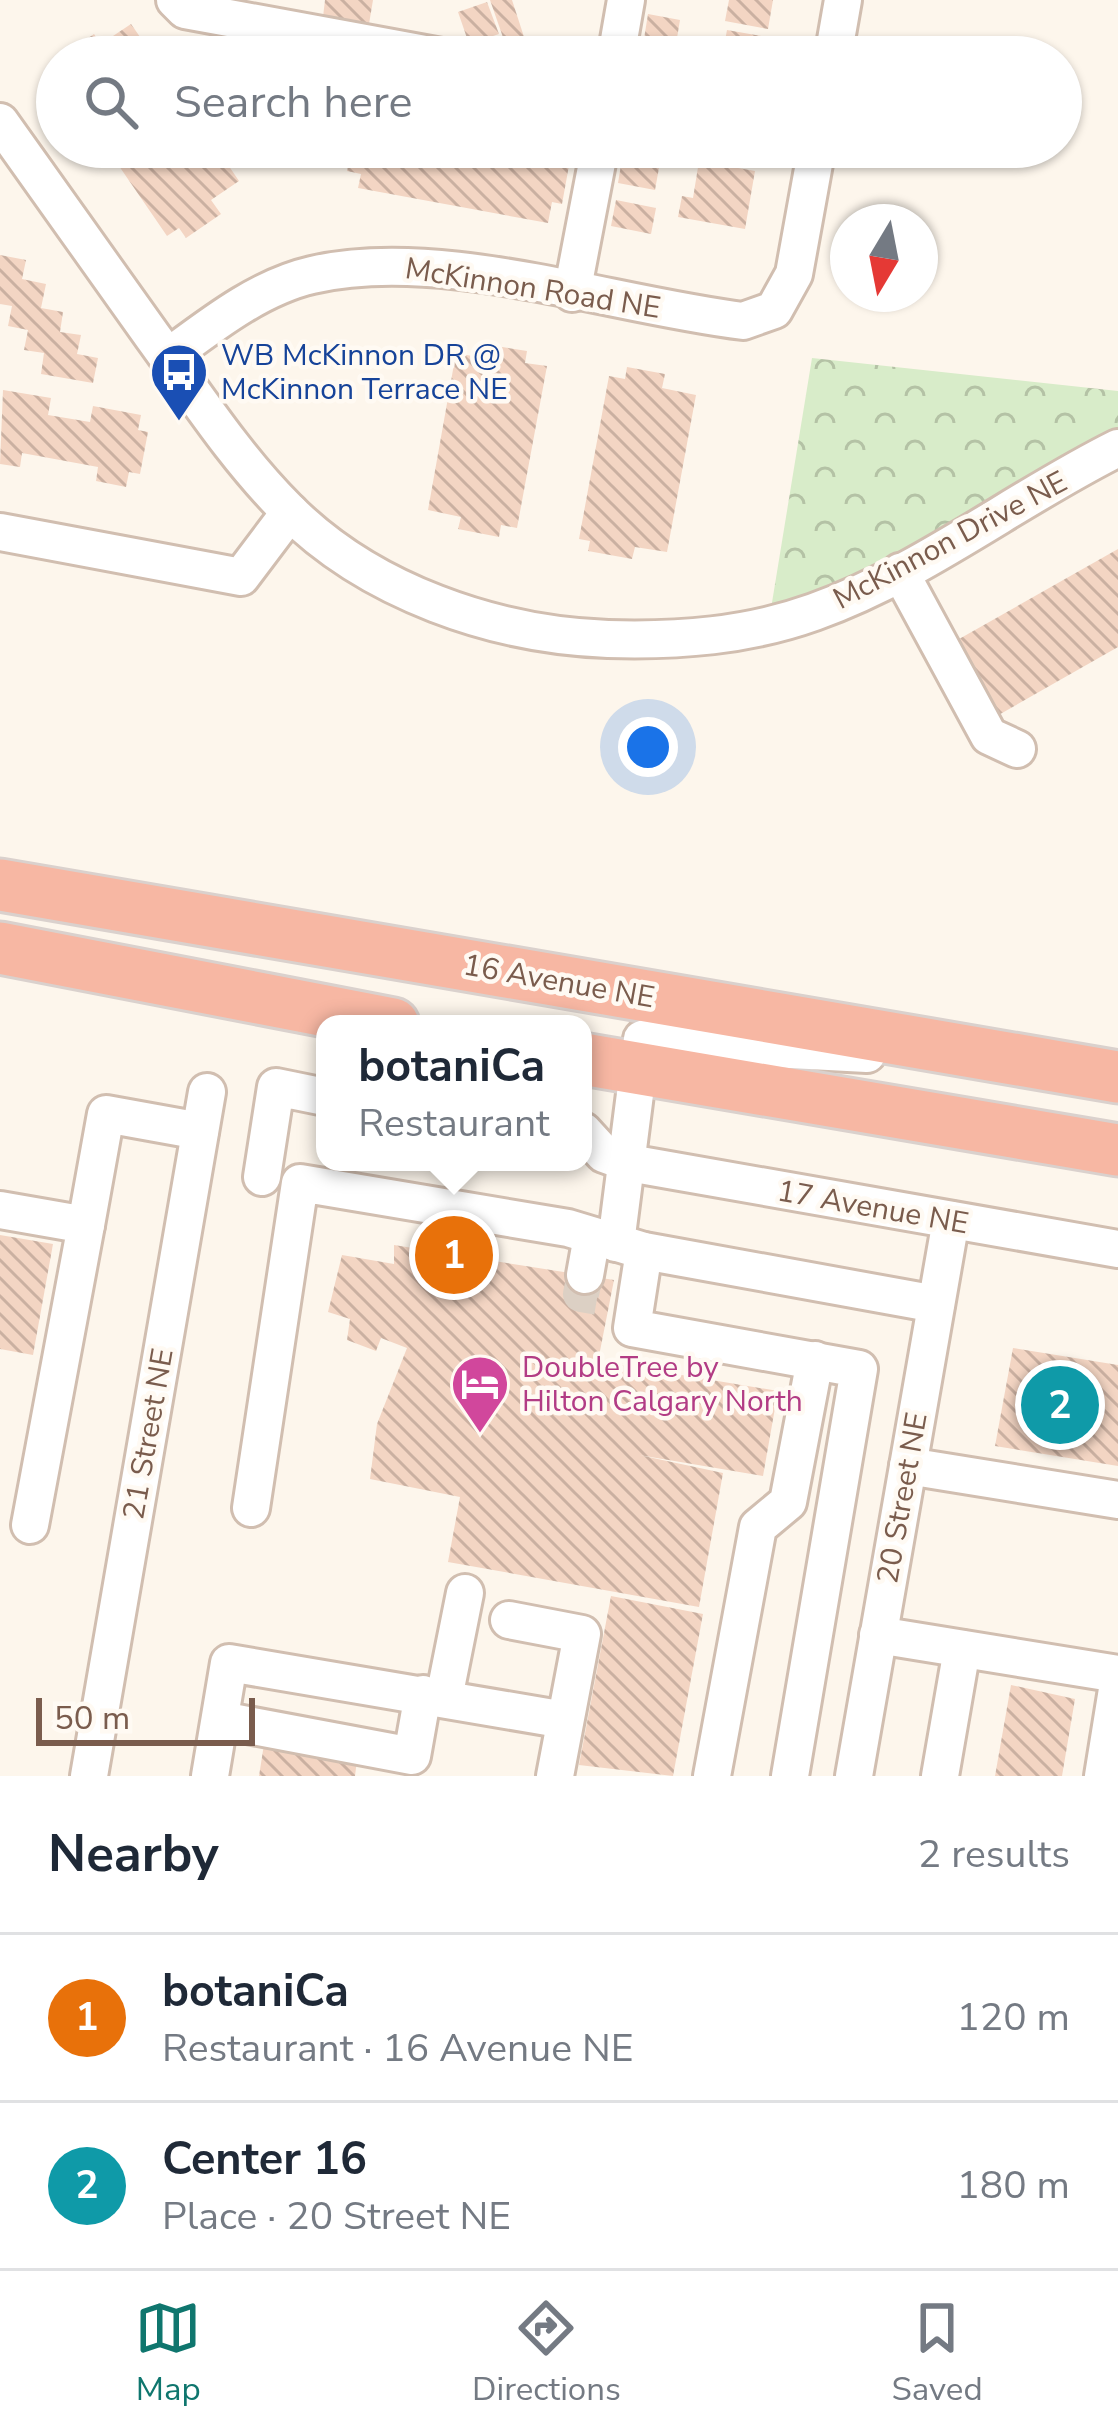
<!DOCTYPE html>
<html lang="en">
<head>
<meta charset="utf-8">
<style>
	:root { --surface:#fff; --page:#f2f2f3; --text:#1f2937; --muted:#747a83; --line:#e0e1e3; --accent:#0f766e }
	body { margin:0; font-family:"Nunito Sans",sans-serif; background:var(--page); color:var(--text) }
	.compass { position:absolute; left:830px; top:204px; width:108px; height:108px; border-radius:50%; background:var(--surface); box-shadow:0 3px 9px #0004; rotate:190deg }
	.scale { position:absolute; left:36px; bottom:30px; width:219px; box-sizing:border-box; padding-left:12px; border:6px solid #7a5c4d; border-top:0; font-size:33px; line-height:42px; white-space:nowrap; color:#7a5c4d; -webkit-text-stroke:9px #fffaf3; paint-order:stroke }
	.you { position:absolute; left:648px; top:747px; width:42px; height:42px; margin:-30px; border:9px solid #fff; border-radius:50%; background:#1a73e8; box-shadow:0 0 0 18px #1a73e833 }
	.badge { display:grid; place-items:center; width:78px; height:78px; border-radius:50%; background:var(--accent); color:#fff; font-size:39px; font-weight:700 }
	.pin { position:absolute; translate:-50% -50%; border:6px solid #fff; box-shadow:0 3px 12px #0006 }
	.popup { position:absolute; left:316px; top:1015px; width:276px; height:156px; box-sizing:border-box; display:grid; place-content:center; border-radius:24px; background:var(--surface); filter:drop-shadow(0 3px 9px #0005); font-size:39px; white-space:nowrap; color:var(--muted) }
	.popup b { font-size:45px; color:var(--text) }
	.popup::after { content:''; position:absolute; left:50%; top:100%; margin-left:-24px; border:24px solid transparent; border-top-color:var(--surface) }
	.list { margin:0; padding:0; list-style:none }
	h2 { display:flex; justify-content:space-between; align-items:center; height:156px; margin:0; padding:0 48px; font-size:51px }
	h2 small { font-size:39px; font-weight:400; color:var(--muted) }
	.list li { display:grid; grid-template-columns:78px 1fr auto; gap:36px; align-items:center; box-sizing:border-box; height:168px; padding:0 48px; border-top:3px solid var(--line) }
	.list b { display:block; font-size:45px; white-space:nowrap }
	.list p { margin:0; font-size:39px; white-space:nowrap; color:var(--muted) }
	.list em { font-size:39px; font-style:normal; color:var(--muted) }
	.icon { flex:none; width:66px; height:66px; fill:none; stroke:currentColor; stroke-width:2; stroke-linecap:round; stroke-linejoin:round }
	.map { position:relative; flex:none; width:1118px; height:1776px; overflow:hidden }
	.search { position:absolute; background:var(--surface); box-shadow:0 3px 9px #0004; left:36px; right:36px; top:36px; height:132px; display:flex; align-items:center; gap:30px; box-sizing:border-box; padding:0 42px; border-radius:66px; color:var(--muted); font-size:45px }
	.sheet { height:492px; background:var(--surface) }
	nav { display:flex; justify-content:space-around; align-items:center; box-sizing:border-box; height:168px; border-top:3px solid var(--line); background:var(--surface); font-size:33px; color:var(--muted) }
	nav a { display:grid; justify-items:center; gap:6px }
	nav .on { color:var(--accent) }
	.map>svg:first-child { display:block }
	.park { fill:url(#park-crowns) }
	.building { fill:url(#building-back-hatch) }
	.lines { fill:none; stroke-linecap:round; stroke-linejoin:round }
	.minor-tunnel { stroke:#dcd0c4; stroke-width:36; stroke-dasharray:36 18; stroke-linecap:butt }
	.minor-casing { stroke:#d1beb0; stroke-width:42 }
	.highway-casing { stroke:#dad1cd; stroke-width:57 }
	.minor { stroke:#fff; stroke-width:36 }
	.highway { stroke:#f7b7a3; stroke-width:51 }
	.labels { text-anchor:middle; stroke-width:9; stroke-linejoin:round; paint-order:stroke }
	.street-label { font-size:30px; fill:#7a5c4d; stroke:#fffaf3 }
	.transit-label { font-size:30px; fill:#164399; stroke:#fffaf3; text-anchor:start }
	.hotel-label { font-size:30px; fill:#b23c85; stroke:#fffaf3; text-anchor:start }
</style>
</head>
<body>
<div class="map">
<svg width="1118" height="1776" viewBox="0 0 1118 1776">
	<defs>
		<pattern id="park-crowns" width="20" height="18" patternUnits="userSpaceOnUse" patternTransform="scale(3)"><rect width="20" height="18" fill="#d8ecc9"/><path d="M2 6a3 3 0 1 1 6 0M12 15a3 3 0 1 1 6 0" fill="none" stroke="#b4c2a5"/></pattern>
		<pattern id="building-back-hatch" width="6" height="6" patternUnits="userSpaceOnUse" patternTransform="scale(3)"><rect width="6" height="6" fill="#f3d5c3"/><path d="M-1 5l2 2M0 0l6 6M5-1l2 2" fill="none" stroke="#cab0a1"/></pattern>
	</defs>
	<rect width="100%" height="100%" fill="#fdf6ec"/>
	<!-- park -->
	<path class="park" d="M 812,358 L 1118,391 L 1118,448 L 768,627 Z"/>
	<!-- building -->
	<g class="building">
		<path d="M 325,0 L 373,0 L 369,24 L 323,17 Z"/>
		<path d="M 490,0 L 512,0 L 525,40 L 506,46 Z"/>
		<path d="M 729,0 L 773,0 L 768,29 L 725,21 Z"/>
		<path d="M 487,2 L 499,34 L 469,44 L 458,12 Z"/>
		<path d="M 648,14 L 680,20 L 675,50 L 643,45 Z"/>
		<path d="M 131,24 L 154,57 L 66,54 L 94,34 L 101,44 Z"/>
		<path d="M 727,30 L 767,37 L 763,57 L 722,57 Z"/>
		<path d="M 106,147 L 216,147 L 239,181 L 211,200 L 221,214 L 186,238 L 179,228 L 167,236 Z"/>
		<path d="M 352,147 L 561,147 L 559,158 L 570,160 L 562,204 L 552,202 L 548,223 L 358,188 L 361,174 L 347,171 Z"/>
		<path d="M 624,147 L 662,151 L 655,190 L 618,183 Z"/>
		<path d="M 705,147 L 747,147 L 745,161 L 704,154 Z"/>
		<path d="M 699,161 L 755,171 L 745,229 L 678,217 L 682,196 L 693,198 Z"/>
		<path d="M 616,200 L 656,208 L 651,234 L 611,226 Z"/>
		<path d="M 0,255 L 26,260 L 22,279 L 46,284 L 41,308 L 63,312 L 60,332 L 81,335 L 77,354 L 98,358 L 93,383 L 41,374 L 44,353 L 24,350 L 28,330 L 8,326 L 12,306 L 0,304 Z"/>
		<path d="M 496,346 L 527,351 L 525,363 L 547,366 L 517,528 L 501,525 L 499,537 L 458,529 L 461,517 L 428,510 L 456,353 L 494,360 Z"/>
		<path d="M 627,367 L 665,374 L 662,388 L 696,395 L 667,552 L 635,547 L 632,559 L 588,551 L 590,541 L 579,539 L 609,376 L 625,379 Z"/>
		<path d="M 3,390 L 51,398 L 48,415 L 90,422 L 93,406 L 141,415 L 138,430 L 148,432 L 140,474 L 129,472 L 126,487 L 96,481 L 98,467 L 22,453 L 20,467 L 0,464 Z"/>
		<path d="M 1118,549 L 1118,647 L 995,717 L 952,643 Z"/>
		<path d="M 0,1235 L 53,1244 L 33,1355 L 0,1349 Z"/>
		<path d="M 394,1245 L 614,1280 L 598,1361 L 778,1391 L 763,1476 L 639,1455 L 723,1473 L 699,1607 L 448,1562 L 460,1497 L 370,1479 L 377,1424 L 407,1348 L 381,1338 L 376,1351 L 347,1340 L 350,1319 L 328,1312 L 342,1255 L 394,1264 Z"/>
		<path d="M 1013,1348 L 1118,1365 L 1118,1466 L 995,1446 Z"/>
		<path d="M 611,1596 L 703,1614 L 673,1776 L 579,1765 Z"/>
		<path d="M 1011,1685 L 1075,1699 L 1062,1776 L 995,1776 Z"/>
		<path d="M 264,1744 L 357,1760 L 355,1776 L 259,1776 Z"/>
	</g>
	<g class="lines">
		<!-- minor-tunnel -->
		<path class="minor-tunnel" d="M 585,1275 L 581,1294 L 610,1299"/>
		<!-- minor casing -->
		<g class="minor-casing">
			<g id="minor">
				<path d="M 175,0 L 185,10 L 441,57"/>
				<path d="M 616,57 L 626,0"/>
				<path d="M 833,57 L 843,0"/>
				<path d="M 0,122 C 51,194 102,265 153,337 C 196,396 235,457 287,509 C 369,592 495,635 608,639 C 679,641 747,636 814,612 C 923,573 1015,499 1118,448"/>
				<path d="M 572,293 L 600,147"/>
				<path d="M 168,357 C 210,326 259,287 312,275 C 441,245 611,305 743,321 L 774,310 L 794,274 L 817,147"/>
				<path d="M 0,532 L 241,577 L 290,512"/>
				<path d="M 900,572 L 989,736 L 1017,749"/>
				<path d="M 583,1131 L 604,1154 L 629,1163 L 1118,1249"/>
				<path d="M 262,1177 L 276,1087 L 325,1097"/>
				<path d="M 0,1210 L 86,1225 L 106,1114 L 200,1131"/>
				<path d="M 616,1243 L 642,1039 L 666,1031 L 772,1049 L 867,1054"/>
				<path d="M 644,1251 L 632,1328 L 859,1369 L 790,1776"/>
				<path d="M 585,1275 L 592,1236"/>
				<path d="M 908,1466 L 1118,1500"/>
				<path d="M 251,1508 L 300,1183 L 568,1228 L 644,1251 L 936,1304"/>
				<path d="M 30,1525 L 86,1225"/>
				<path d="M 509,1620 L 582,1634 L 555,1776"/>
				<path d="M 878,1635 L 1118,1674"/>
				<path d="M 444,1698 L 465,1593"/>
				<path d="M 221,1720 L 412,1756 L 423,1694"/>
				<path d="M 89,1776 L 207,1092"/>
				<path d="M 210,1776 L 229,1663 L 565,1720"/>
				<path d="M 712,1776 L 758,1527 L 788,1502 L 815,1360"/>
				<path d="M 854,1776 L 951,1220"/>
				<path d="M 940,1776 L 962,1649"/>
				<path d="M 1103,1776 L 1118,1683"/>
			</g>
		</g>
		<!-- highway casing -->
		<g class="highway-casing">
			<g id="highway">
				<path d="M 0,885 L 1118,1077"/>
				<path d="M 0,948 L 393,1024"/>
				<path d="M 583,1059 L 1118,1150"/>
			</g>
		</g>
		<!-- minor -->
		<use href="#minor" class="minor"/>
		<!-- highway -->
		<use href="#highway" class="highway"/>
	</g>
	<!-- icons -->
	<defs>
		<g id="bus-pin" transform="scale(3)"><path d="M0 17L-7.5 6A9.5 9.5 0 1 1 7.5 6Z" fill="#1a4fb4" stroke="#fffaf3"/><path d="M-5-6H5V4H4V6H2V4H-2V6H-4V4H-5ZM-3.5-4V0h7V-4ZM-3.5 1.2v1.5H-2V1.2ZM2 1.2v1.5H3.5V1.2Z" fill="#fff"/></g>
		<g id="hotel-pin" transform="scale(3)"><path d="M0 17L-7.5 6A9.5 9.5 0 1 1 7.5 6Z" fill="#d1479c" stroke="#fffaf3"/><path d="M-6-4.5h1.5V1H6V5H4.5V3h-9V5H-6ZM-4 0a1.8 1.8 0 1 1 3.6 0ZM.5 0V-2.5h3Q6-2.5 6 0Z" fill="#fff"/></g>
	</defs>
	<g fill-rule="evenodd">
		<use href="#bus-pin" x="179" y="372"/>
		<use href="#hotel-pin" x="480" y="1384"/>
	</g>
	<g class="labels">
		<!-- street labels -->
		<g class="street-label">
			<text transform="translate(533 288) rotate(9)" y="10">McKinnon Road NE</text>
			<text transform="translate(950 540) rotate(-28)" y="10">McKinnon Drive NE</text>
			<text transform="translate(559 981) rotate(10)" y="10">16 Avenue NE</text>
			<text transform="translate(873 1207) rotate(10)" y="10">17 Avenue NE</text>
			<text transform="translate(148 1434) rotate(-80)" y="10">21 Street NE</text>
			<text transform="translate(902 1498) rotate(-80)" y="10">20 Street NE</text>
		</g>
		<!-- transit labels -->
		<g class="transit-label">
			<text x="221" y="365">WB McKinnon DR @<tspan x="221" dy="34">McKinnon Terrace NE</tspan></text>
		</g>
		<!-- hotel labels -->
		<g class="hotel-label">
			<text x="522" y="1377">DoubleTree by<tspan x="522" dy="34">Hilton Calgary North</tspan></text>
		</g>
	</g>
</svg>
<svg class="compass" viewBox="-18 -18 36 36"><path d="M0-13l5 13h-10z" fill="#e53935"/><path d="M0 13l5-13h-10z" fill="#747a83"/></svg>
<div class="scale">50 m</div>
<div class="you"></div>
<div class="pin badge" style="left:454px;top:1255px;background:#e8710a">1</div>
<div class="popup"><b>botaniCa</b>Restaurant</div>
<div class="pin badge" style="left:1060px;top:1405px;background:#0f9aa8">2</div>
<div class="search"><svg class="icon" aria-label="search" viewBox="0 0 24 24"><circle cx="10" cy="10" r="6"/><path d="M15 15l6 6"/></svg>Search here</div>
</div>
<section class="sheet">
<h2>Nearby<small>2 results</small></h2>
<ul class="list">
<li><span class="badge" style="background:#e8710a">1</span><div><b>botaniCa</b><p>Restaurant · 16 Avenue NE</p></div><em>120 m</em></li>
<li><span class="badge" style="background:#0f9aa8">2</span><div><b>Center 16</b><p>Place · 20 Street NE</p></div><em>180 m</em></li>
</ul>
</section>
<nav>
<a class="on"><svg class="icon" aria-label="map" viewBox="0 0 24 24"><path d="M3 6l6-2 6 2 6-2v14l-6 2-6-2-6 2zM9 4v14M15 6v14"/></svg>Map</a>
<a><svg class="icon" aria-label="directions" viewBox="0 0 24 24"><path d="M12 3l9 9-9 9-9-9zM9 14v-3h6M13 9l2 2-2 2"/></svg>Directions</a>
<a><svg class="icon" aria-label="saved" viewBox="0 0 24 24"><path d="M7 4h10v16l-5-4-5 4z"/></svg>Saved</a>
</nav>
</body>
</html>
